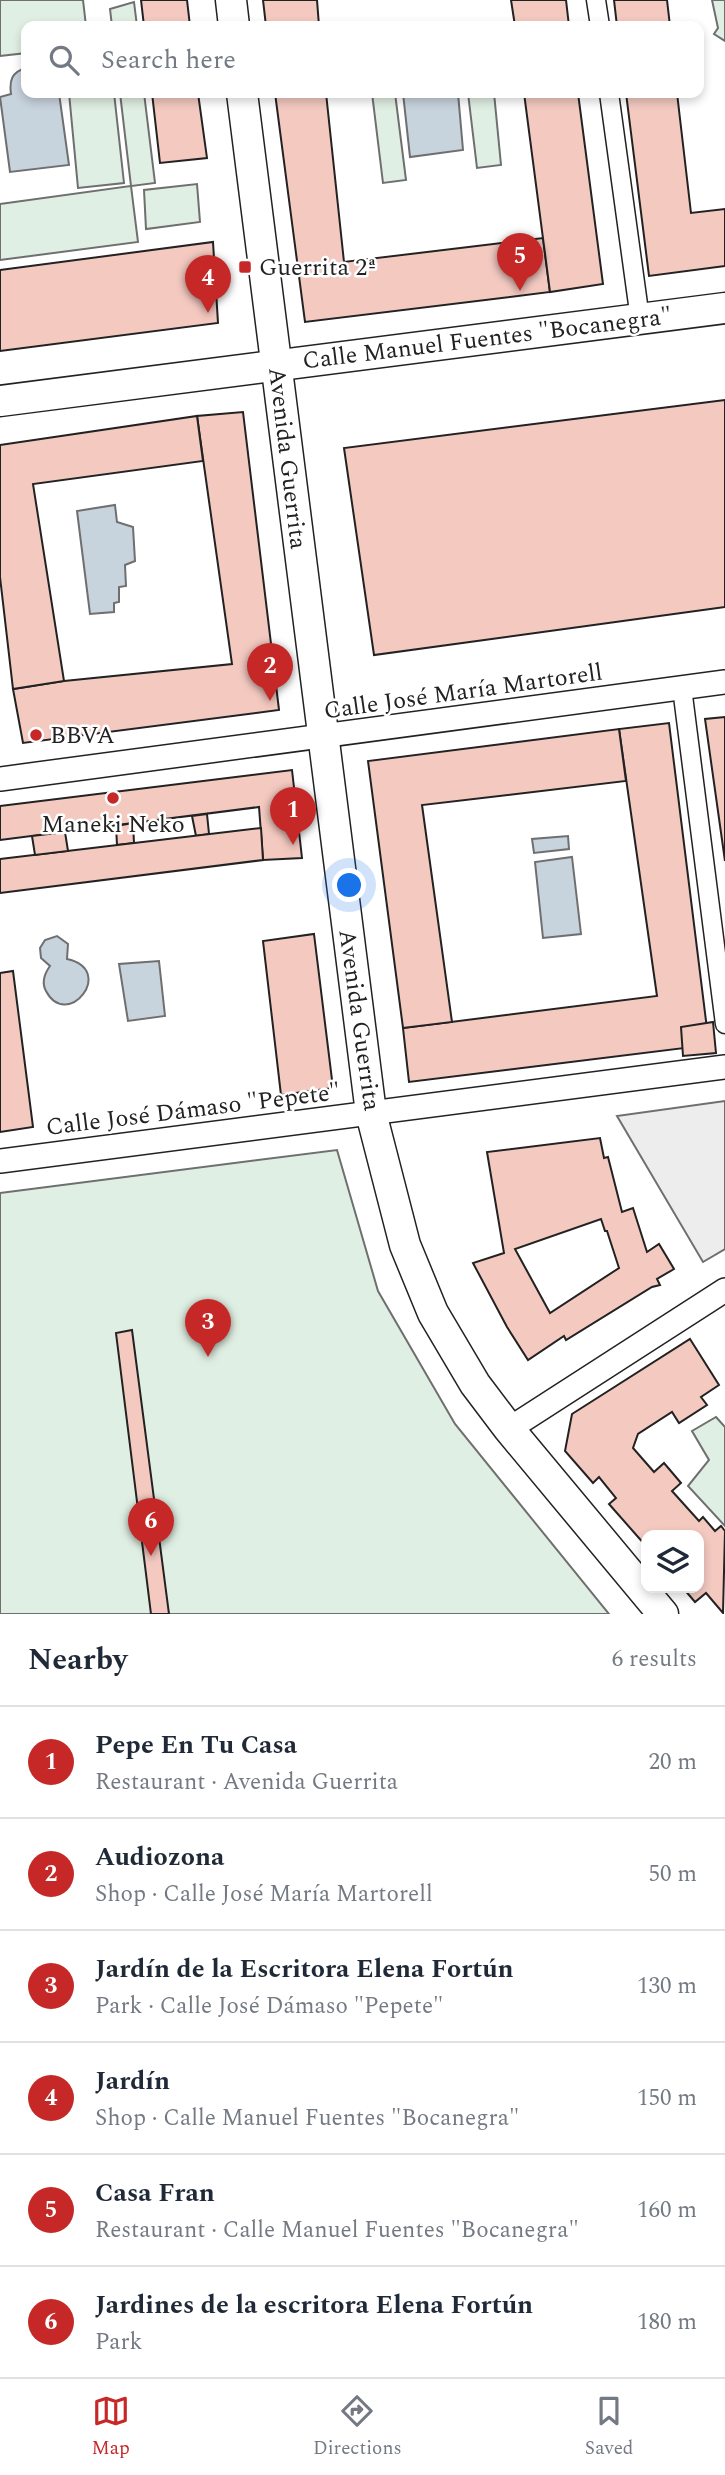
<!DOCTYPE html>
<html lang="en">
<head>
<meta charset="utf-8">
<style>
	:root { --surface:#fff; --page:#f2f2f3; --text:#1f2937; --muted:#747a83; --line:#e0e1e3; --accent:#c62828 }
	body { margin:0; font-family:Spectral,serif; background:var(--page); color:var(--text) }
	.controls { position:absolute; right:21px; bottom:21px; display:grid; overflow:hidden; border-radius:14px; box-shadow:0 4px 10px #0003 }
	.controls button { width:63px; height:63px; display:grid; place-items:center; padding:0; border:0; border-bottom:2px solid var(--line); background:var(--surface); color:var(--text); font:35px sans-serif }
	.you { position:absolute; left:350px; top:886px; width:24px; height:24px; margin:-18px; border:5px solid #fff; border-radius:50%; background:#1a73e8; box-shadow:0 0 0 10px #1a73e833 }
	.badge { display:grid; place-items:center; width:46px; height:46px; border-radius:50%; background:var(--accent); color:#fff; font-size:23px; font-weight:700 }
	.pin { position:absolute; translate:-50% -58px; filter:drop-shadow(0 2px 4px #0008) }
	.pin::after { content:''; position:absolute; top:37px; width:24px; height:21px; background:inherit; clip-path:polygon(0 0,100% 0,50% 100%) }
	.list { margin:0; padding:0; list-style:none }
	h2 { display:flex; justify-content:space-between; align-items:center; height:91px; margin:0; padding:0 28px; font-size:30px }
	h2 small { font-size:23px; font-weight:400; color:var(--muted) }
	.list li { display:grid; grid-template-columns:46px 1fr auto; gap:21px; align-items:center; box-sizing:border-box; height:112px; padding:0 28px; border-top:2px solid var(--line) }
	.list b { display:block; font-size:26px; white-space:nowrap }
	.list p { margin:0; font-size:23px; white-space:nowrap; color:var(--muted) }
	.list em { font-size:23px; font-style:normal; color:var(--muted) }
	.icon { flex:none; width:38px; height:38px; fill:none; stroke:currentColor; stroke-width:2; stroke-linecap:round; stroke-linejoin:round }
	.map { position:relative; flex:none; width:725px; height:1614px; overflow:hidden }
	.search { position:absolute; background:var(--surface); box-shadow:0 4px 10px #0003; left:21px; right:21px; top:21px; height:77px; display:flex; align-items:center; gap:18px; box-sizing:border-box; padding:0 24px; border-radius:14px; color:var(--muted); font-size:26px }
	.sheet { height:763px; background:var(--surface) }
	nav { display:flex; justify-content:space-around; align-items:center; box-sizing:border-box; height:98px; border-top:2px solid var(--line); background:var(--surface); font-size:19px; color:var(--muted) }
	nav a { display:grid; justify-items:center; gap:4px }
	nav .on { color:var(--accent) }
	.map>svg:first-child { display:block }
	.green { fill:#e0efe3; stroke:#6f6f6f; stroke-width:2 }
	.parking { fill:#ededed; stroke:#6f6f6f; stroke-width:2 }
	.water { fill:#c7d3dd; stroke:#6f6f6f; stroke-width:2 }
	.building { fill:#f3c9c0; stroke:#222; stroke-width:2; fill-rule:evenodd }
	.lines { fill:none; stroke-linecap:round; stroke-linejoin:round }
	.pedestrian-casing { stroke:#222; stroke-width:21 }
	.minor-casing { stroke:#222; stroke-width:26 }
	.tertiary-casing { stroke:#222; stroke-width:33 }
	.pedestrian { stroke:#fff; stroke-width:18 }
	.minor { stroke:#fff; stroke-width:23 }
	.tertiary { stroke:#fff; stroke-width:30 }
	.poi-dot { fill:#c62828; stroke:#fff; stroke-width:2.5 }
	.labels { text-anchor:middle; stroke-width:5; stroke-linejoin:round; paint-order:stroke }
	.poi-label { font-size:24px; fill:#222; stroke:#fff; text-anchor:start }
	.street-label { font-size:24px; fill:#222; stroke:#fff }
</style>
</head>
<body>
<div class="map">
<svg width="725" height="1614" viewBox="0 0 725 1614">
	<rect width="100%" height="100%" fill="#fff"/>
	<!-- green -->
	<g class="green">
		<path d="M 0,0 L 83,0 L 86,26 L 26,26 L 26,53 L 0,56 Z"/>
		<path d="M 712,0 L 725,0 L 725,41 L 714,34 L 718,28 Z"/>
		<path d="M 134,2 L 137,26 L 112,26 L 110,9 Z"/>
		<path d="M 69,93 L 114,93 L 124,183 L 78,188 Z"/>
		<path d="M 120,93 L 144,93 L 155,183 L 131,186 L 138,242 L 0,260 L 0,204 L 131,186 Z"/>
		<path d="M 372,93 L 395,93 L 406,180 L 383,183 Z"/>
		<path d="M 468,93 L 494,93 L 501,165 L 477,168 Z"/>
		<path d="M 197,184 L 200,222 L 146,229 L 144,190 Z"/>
		<path d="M 337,1150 L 378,1291 L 455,1424 L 609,1614 L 0,1614 L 0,1193 Z"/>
		<path d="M 716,1417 L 725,1427 L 725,1526 L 688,1486 L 709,1460 L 692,1431 Z"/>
	</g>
	<!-- parking -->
	<path class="parking" d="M 725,1101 L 725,1249 L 703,1262 L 617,1116 Z"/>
	<!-- water -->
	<g class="water">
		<path d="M 26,68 L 26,93 L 59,93 L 69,165 L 10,172 L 0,97 L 11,94 C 9,80 12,72 26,68 Z"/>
		<path d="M 403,93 L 458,93 L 463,150 L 410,157 Z"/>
		<path d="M 115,505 L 117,522 L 133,527 L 135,561 L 125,565 L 126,586 L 119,587 L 119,602 L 114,603 L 114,612 L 90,614 L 77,511 Z"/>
		<path d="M 568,836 L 569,849 L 534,853 L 532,839 Z"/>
		<path d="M 572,857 L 581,934 L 543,938 L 535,862 Z"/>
		<path d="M 57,936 L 68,944 L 67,959 C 117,970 67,1031 46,991 C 41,982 45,973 50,966 L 41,958 L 40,948 L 45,940 Z"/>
		<path d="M 159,961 L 165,1016 L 128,1021 L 119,964 Z"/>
	</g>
	<!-- building -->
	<g class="building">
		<path d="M 141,0 L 187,0 L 190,26 L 144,26 Z"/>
		<path d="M 263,0 L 317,0 L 319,26 L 266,26 Z"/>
		<path d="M 511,0 L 566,0 L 569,26 L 515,26 Z"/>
		<path d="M 614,0 L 667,0 L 670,26 L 617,26 Z"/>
		<path d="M 152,93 L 198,93 L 207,158 L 160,163 Z"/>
		<path d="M 275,93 L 326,93 L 344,262 L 543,238 L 550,292 L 305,322 Z"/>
		<path d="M 524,93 L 578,93 L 603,284 L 550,292 Z"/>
		<path d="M 626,93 L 677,93 L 691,213 L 725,209 L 725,266 L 649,276 Z"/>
		<path d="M 213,242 L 218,323 L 0,351 L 0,270 Z"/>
		<path d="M 725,400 L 725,607 L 374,655 L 344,448 Z"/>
		<path d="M 243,412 L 279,710 L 23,743 L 13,689 L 64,681 L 232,664 L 197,416 Z"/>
		<path d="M 197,416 L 203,461 L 33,484 L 64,681 L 13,689 L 0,577 L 0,445 Z"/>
		<path d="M 725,717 L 725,861 L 705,719 Z"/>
		<path d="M 669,723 L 709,1045 L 409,1082 L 403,1028 L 657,996 L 619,729 Z"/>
		<path d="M 619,729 L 626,781 L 422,805 L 452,1022 L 403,1028 L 368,761 Z"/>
		<path d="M 292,770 L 302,858 L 263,860 L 259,807 L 0,840 L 0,806 Z"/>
		<path d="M 207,814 L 209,834 L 196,836 L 192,816 Z"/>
		<path d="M 133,823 L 134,843 L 117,845 L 116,826 Z"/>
		<path d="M 261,828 L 263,860 L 0,893 L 0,859 Z"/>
		<path d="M 65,832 L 68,851 L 35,855 L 32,836 Z"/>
		<path d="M 314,934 L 333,1088 L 281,1095 L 263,941 Z"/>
		<path d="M 13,971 L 33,1127 L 0,1132 L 0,973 Z"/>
		<path d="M 713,1022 L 716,1053 L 683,1056 L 681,1027 Z"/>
		<path d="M 600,1138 L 604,1158 L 608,1157 L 622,1212 L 633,1208 L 647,1252 L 659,1244 L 674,1269 L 657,1279 L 660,1285 L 652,1287 L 566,1340 L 564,1336 L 528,1360 L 507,1327 L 473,1263 L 504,1253 L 487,1152 ZM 601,1219 L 605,1231 L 607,1231 L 619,1268 L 550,1313 L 515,1249 Z"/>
		<path d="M 132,1330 L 169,1614 L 151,1614 L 116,1333 Z"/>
		<path d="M 690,1339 L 719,1385 L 701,1397 L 707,1405 L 679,1423 L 672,1412 L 638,1434 L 633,1448 L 654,1472 L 664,1463 L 681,1483 L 672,1491 L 699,1521 L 703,1517 L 715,1531 L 721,1526 L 725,1531 L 723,1613 L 706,1593 L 695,1602 L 683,1588 L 699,1588 L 699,1535 L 646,1535 L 646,1546 L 609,1504 L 616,1498 L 599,1477 L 593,1483 L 565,1451 L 572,1414 Z"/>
	</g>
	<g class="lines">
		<!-- pedestrian casing -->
		<g class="pedestrian-casing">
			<g id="pedestrian">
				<path d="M 596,0 L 600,26"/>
				<path d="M 609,93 L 640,319"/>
				<path d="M 682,688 L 725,1024"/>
			</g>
		</g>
		<!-- minor casing -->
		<g class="minor-casing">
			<g id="minor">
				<path d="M 0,779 L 725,682"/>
				<path d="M 0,1161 L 725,1067"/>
				<path d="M 509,1429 L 725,1290"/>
			</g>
		</g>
		<!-- tertiary casing -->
		<g class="tertiary-casing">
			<g id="tertiary">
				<path d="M 231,0 L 234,26"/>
				<path d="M 242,93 L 371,1113 L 405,1245 L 433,1313 L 475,1384 L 509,1429 L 663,1614"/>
				<path d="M 0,401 L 725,308"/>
			</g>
		</g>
		<!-- pedestrian -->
		<use href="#pedestrian" class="pedestrian"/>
		<!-- minor -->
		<use href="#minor" class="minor"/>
		<!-- tertiary -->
		<use href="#tertiary" class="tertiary"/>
	</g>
	<!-- markers -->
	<g class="poi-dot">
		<rect x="238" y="260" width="14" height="14" rx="3.5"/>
		<circle cx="36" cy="735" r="7"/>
		<circle cx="113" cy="798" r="7"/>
	</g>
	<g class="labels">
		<!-- poi labels -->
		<g class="poi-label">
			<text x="259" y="275">Guerrita 2ª</text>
			<text x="50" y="743">BBVA</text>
			<text x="113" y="832" text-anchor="middle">Maneki Neko</text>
		</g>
		<!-- street labels -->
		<g class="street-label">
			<text transform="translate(487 338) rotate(-7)" y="8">Calle Manuel Fuentes "Bocanegra"</text>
			<text transform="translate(288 458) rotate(83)" y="8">Avenida Guerrita</text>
			<text transform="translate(463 691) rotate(-8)" y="8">Calle José María Martorell</text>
			<text transform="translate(360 1020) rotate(82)" y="8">Avenida Guerrita</text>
			<text transform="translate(193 1109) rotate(-7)" y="8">Calle José Dámaso "Pepete"</text>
		</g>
	</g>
</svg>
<div class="controls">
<button><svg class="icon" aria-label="layers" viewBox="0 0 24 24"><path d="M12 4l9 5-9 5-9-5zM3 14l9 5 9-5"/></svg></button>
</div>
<div class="you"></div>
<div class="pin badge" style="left:293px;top:845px">1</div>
<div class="pin badge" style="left:270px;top:701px">2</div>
<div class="pin badge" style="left:208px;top:1357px">3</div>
<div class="pin badge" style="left:208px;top:313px">4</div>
<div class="pin badge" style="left:520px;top:291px">5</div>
<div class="pin badge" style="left:151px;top:1556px">6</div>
<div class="search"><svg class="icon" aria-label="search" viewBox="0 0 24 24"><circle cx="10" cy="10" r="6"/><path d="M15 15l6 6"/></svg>Search here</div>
</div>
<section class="sheet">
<h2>Nearby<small>6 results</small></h2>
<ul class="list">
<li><span class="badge">1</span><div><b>Pepe En Tu Casa</b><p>Restaurant · Avenida Guerrita</p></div><em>20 m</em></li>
<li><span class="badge">2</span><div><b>Audiozona</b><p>Shop · Calle José María Martorell</p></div><em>50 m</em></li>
<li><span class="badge">3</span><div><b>Jardín de la Escritora Elena Fortún</b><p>Park · Calle José Dámaso &quot;Pepete&quot;</p></div><em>130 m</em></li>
<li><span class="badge">4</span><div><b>Jardín</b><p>Shop · Calle Manuel Fuentes &quot;Bocanegra&quot;</p></div><em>150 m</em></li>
<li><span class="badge">5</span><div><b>Casa Fran</b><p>Restaurant · Calle Manuel Fuentes &quot;Bocanegra&quot;</p></div><em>160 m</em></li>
<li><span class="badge">6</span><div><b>Jardines de la escritora Elena Fortún</b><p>Park</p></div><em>180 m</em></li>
</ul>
</section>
<nav>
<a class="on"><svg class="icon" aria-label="map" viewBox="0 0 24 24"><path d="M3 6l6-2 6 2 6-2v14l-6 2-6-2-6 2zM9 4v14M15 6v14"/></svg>Map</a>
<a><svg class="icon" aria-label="directions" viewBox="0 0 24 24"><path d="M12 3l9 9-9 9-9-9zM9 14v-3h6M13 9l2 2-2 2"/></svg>Directions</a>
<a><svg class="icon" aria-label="saved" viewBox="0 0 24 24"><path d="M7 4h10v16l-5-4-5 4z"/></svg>Saved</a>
</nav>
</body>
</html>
